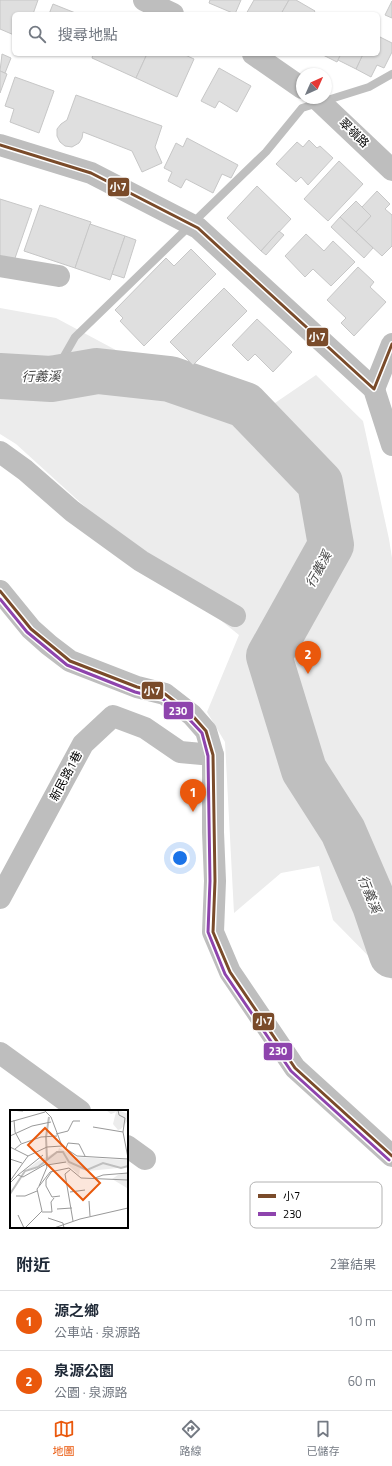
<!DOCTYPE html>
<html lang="zh-TW">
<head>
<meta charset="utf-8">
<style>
	:root { --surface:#fff; --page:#f6f6f7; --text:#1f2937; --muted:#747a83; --line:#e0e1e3; --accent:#ea580c }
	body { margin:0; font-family:"Titillium Web","Noto Sans TC",sans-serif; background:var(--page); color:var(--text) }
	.compass { position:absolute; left:296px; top:68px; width:36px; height:36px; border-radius:50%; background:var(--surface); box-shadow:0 1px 3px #0004; rotate:45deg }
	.you { position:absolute; left:180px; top:858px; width:14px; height:14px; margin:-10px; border:3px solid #fff; border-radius:50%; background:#1a73e8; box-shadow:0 0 0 6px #1a73e833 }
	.badge { display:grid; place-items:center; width:26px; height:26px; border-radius:50%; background:var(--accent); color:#fff; font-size:13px; font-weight:700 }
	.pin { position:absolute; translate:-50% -33px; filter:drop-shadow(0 1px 2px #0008) }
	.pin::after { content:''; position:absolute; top:21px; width:14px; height:12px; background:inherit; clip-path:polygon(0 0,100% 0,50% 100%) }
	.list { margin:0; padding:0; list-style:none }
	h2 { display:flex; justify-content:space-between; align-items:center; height:52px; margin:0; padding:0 16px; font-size:17px }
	h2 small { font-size:13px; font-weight:400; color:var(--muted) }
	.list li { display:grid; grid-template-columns:26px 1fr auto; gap:12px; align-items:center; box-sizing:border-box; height:60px; padding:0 16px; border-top:1px solid var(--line) }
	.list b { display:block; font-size:15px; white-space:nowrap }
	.list p { margin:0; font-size:13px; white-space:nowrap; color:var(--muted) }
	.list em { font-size:13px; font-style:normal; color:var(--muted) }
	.icon { flex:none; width:22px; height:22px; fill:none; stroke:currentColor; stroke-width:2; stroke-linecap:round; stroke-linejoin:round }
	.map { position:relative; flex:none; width:392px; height:1238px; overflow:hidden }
	.search { position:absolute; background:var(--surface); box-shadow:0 1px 3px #0004; left:12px; right:12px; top:12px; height:44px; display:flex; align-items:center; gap:10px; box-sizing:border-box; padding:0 14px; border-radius:6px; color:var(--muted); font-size:15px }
	.sheet { height:172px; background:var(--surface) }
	nav { display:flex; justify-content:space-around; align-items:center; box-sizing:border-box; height:56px; border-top:1px solid var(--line); background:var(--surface); font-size:11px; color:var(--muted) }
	nav a { display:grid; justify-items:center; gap:2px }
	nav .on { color:var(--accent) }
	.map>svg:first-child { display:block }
	.green { fill:#ececec }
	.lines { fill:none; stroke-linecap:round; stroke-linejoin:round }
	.stream { stroke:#bfbfbf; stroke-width:8 }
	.river { stroke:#bfbfbf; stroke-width:46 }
	.building { fill:#dfdfdf; stroke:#c7c7c7 }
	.minor { stroke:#bebebe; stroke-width:22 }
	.bus-1-casing { stroke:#fff; stroke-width:6 }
	.bus-2-casing { stroke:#fff; stroke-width:6 }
	.bus-1 { stroke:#7a4b2a; stroke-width:3 }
	.bus-2 { stroke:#8e44ad; stroke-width:3 }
	.labels { text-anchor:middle; stroke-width:3.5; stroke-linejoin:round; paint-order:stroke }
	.street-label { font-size:12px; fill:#000; stroke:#fff }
	.water-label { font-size:13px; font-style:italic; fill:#444; stroke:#fff }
	.inset-river { fill:none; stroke:#bfbfbf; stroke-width:2 }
	.inset-road { fill:none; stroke:#999; stroke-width:1 }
	.view { fill:#e8590c; fill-opacity:0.15; stroke:#e8590c; stroke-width:2 }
	.inset-edge { fill:none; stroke:#000; stroke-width:2 }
	.key { fill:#fff; stroke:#b2b2b2; stroke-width:1 }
	.key-label { font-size:11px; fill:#000 }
	.line-badge { stroke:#fff; stroke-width:1.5 }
	.badge-label { font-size:11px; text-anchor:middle; font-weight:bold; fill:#fff }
</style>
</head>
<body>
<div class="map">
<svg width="392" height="1238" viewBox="0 0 392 1238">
	<rect width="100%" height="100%" fill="#fff"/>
	<!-- green -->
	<path class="green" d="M 0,308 L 56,318 L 185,387 L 272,405 L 316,375 L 363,421 L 389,539 L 392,558 L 392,980 L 333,920 L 319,866 L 281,873 L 234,913 L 225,742 L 207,712 L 239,635 L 126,544 L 16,444 L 0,434 Z"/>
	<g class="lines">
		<!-- stream -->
		<path class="stream" d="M 51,379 L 75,337 L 266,152 L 302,108 L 369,87 L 392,74"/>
		<!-- river -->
		<path class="river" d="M 0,376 L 51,379 L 97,371 L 170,379 L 245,405 L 320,483 L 331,545 L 269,656 L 304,770 L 343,831 L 375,905 L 392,955"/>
	</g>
	<!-- building -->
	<g class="building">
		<path d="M 0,0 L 38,0 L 33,14 L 14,14 L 14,35 L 0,29 Z"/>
		<path d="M 210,0 L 241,0 L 235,14 L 209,3 Z"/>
		<path d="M 254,0 L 289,0 L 281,14 L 246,14 Z"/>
		<path d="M 289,0 L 296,0 L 315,11 L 313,14 L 281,14 Z"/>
		<path d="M 392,1 L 392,18 L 385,15 Z"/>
		<path d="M 53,4 L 78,14 L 49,14 Z"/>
		<path d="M 378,36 L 392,43 L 392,52 L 384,68 L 377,65 L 371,77 L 356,69 L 363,54 L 378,54 Z"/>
		<path d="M 2,54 L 11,58 L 5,73 L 0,71 Z"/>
		<path d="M 93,54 L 147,54 L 136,78 L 92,58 Z"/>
		<path d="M 147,54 L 183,54 L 194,59 L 177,97 L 136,78 Z"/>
		<path d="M 321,54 L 341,54 L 337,62 Z"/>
		<path d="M 341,54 L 363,54 L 356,69 L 338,60 Z"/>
		<path d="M 219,68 L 251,86 L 237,112 L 219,101 L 215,108 L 201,101 Z"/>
		<path d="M 0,71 L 7,74 L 0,93 Z"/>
		<path d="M 15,77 L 54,91 L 39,133 L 10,122 L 14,109 L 5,106 Z"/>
		<path d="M 76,95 L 162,126 L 155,147 L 162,163 L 142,172 L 132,151 L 83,132 L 82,138 L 79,143 L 72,147 L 65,146 L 60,142 L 57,136 L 57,129 L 61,124 L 67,120 Z"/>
		<path d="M 187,138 L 238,165 L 231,178 L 222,174 L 213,193 L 186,179 L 181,188 L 168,181 L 172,172 L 164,168 L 176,143 L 183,147 Z"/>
		<path d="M 309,140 L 317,148 L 320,146 L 333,158 L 308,185 L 301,177 L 296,182 L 276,164 L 297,142 L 303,147 Z"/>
		<path d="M 339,161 L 363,184 L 328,221 L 304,199 Z"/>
		<path d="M 257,186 L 291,219 L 261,251 L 227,218 Z"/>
		<path d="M 377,191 L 390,204 L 385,209 L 392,215 L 392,246 L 382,256 L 356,232 L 371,216 L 362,207 Z"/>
		<path d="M 0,199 L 32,209 L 14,261 L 0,256 Z"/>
		<path d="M 356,201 L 371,216 L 356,232 L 340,217 Z"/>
		<path d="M 40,205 L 91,222 L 75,268 L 24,251 Z"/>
		<path d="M 340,217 L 373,248 L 364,258 L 331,227 Z"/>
		<path d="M 90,224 L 125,236 L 110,280 L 75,268 Z"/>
		<path d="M 279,231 L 284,235 L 266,255 L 261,251 Z"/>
		<path d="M 306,234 L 324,251 L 333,241 L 355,262 L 331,286 L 313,269 L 305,277 L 285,256 Z"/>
		<path d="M 125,236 L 136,240 L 124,278 L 112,274 Z"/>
		<path d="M 191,249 L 216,274 L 144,346 L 120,321 L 123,318 L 115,310 L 166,258 L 174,266 Z"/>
		<path d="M 358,267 L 374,282 L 370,287 L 386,302 L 354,336 L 341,323 L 346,318 L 327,300 Z"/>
		<path d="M 224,288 L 247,311 L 193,365 L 170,342 Z"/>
		<path d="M 257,319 L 292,352 L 273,372 L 255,354 L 248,361 L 232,345 Z"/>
	</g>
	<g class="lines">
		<!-- minor -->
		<g class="minor">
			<path d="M 144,0 L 173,14"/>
			<path d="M 253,54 L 302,88"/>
			<path d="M 316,98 L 392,170"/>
			<path d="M 0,145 L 91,173 L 198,228 L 374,389 L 392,445"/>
			<path d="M 0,266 L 59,276"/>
			<path d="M 374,389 L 392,344"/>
			<path d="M 0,452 L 25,470 L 72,511 L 141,561 L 235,616"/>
			<path d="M 0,591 L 31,629 L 49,645 L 70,661 L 137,687 L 165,694 L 192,715 L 206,731 L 213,755 L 213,832 L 215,881 L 213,932 L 230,972 L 295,1068 L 392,1156"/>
			<path d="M 0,898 L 83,744 L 113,716 L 145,728 L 180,752 L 213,755"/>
			<path d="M 0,1053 L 80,1111"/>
			<path d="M 127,1146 L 145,1159"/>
		</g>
		<!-- bus-1 casing -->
		<g class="bus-1-casing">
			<g id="bus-1">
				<path d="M 0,145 L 91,173 L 198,228 L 374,389 L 392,344"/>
				<path d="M 0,591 L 31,629 L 70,661 L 137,687 L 165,694 L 192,715 L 206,731 L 213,755 L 215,881 L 213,932 L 230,972 L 295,1068 L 392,1156"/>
			</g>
		</g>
		<!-- bus-2 casing -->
		<g class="bus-2-casing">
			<path id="bus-2" d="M 0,599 L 27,632 L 67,665 L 135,692 L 163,699 L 189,719 L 202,733 L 208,756 L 210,881 L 208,932 L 225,974 L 291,1071 L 389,1160"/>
		</g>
		<!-- bus-1 -->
		<use href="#bus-1" class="bus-1"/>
		<!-- bus-2 -->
		<use href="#bus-2" class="bus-2"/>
	</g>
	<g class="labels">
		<!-- street labels -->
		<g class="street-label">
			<text transform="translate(354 133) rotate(44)" y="4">翠嶺路</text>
			<text transform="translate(66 776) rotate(-62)" y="4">新民路1巷</text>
		</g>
		<!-- water labels -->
		<g class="water-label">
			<text transform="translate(41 376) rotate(-1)" y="5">行義溪</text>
			<text transform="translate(318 569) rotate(-61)" y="5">行義溪</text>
			<text transform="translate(370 894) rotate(68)" y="5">行義溪</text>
		</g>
	</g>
	<!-- overview -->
	<g transform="translate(10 1110)">
		<rect width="118" height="118" fill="#fff"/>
		<path d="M 96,0 L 108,0 L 118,4 L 118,10 L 111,19 L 108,20 L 103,14 L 106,2 L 101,4 ZM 49,38 L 66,47 L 118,50 L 118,57 L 78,61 L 70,59 L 69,65 L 56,53 L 38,54 L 16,60 L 28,51 L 48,41 ZM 118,62 L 117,78 L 102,69 L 108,65 Z" fill="#ececec"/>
		<path class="inset-river" d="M 37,50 L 36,27 L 39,7M 28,57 L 47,42 L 53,42 L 59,52 L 77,60 L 93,53 L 111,58 L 118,56M 0,84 L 15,61 L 28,57"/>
		<path class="inset-road" d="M 0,0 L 13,1M 34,0 L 41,7 L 52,36M 108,0 L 109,5 L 115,8 L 113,22 L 118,48M 4,10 L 5,22 L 11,33M 0,12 L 35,2M 83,17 L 113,22M 46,24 L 58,21 L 63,11 L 70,11M 0,26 L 22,16 L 41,12M 0,37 L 18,46M 56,38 L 58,33 L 69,34 L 75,46M 5,39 L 11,34 L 31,27 L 47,26M 0,49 L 12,53M 37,55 L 56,52M 61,59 L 55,64 L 63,111M 42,61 L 36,70 L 36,76 L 42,87 L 50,86M 8,65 L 33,45M 85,68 L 93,65 L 118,63M 0,71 L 18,46 L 37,37 L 52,36 L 67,46 L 118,49M 0,73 L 8,65 L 13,67 L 36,54 L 37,57 L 29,76M 60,82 L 75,80M 6,86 L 15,86 L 27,81M 79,91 L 80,106M 47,99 L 62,98M 32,102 L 42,102 L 41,92 L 44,88M 8,105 L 14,118M 38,108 L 53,113 L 54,118M 15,118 L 32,101 L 27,79 L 40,62 L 59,58 L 71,68 L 118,70M 44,118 L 70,109 L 118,98"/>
		<path class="view" d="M 35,18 L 90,73 L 73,90 L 18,35 Z"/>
		<rect width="118" height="118" class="inset-edge"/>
	</g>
	<!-- legend -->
	<rect x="250" y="1182" width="132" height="46" rx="6" class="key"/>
	<rect x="258" y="1194" width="18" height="4" fill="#7a4b2a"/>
	<rect x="258" y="1212" width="18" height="4" fill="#8e44ad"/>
	<g class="key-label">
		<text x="283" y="1200">小7</text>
		<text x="283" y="1218">230</text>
	</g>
	<g class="line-badge">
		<rect x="107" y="177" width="23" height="20" rx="4" fill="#7a4b2a"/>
		<rect x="306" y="327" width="23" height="20" rx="4" fill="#7a4b2a"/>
		<rect x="141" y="681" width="23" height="19" rx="4" fill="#7a4b2a"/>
		<rect x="163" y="701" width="31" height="19" rx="4" fill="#8e44ad"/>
		<rect x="252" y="1012" width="23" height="19" rx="4" fill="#7a4b2a"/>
		<rect x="263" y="1042" width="30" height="19" rx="4" fill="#8e44ad"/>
	</g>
	<g class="badge-label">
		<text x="118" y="191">小7</text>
		<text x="317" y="341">小7</text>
		<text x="152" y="695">小7</text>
		<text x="178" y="715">230</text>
		<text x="264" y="1025">小7</text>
		<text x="278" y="1055">230</text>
	</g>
</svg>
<svg class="compass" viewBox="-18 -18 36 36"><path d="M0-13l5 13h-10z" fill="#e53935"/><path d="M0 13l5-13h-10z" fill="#747a83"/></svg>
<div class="you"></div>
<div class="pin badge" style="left:193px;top:812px">1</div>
<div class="pin badge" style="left:308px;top:674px">2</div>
<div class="search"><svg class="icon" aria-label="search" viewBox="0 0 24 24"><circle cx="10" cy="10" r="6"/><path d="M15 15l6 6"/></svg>搜尋地點</div>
</div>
<section class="sheet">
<h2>附近<small>2筆結果</small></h2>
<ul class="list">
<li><span class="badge">1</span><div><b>源之鄉</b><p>公車站 · 泉源路</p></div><em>10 m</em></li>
<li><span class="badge">2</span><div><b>泉源公園</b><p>公園 · 泉源路</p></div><em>60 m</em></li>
</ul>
</section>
<nav>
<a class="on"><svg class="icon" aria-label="map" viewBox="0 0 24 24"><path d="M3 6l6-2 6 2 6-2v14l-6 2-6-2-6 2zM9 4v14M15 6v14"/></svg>地圖</a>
<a><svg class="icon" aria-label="directions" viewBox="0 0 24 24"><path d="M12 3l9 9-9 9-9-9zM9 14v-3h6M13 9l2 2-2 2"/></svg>路線</a>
<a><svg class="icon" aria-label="saved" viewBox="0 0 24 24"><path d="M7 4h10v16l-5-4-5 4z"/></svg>已儲存</a>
</nav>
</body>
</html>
